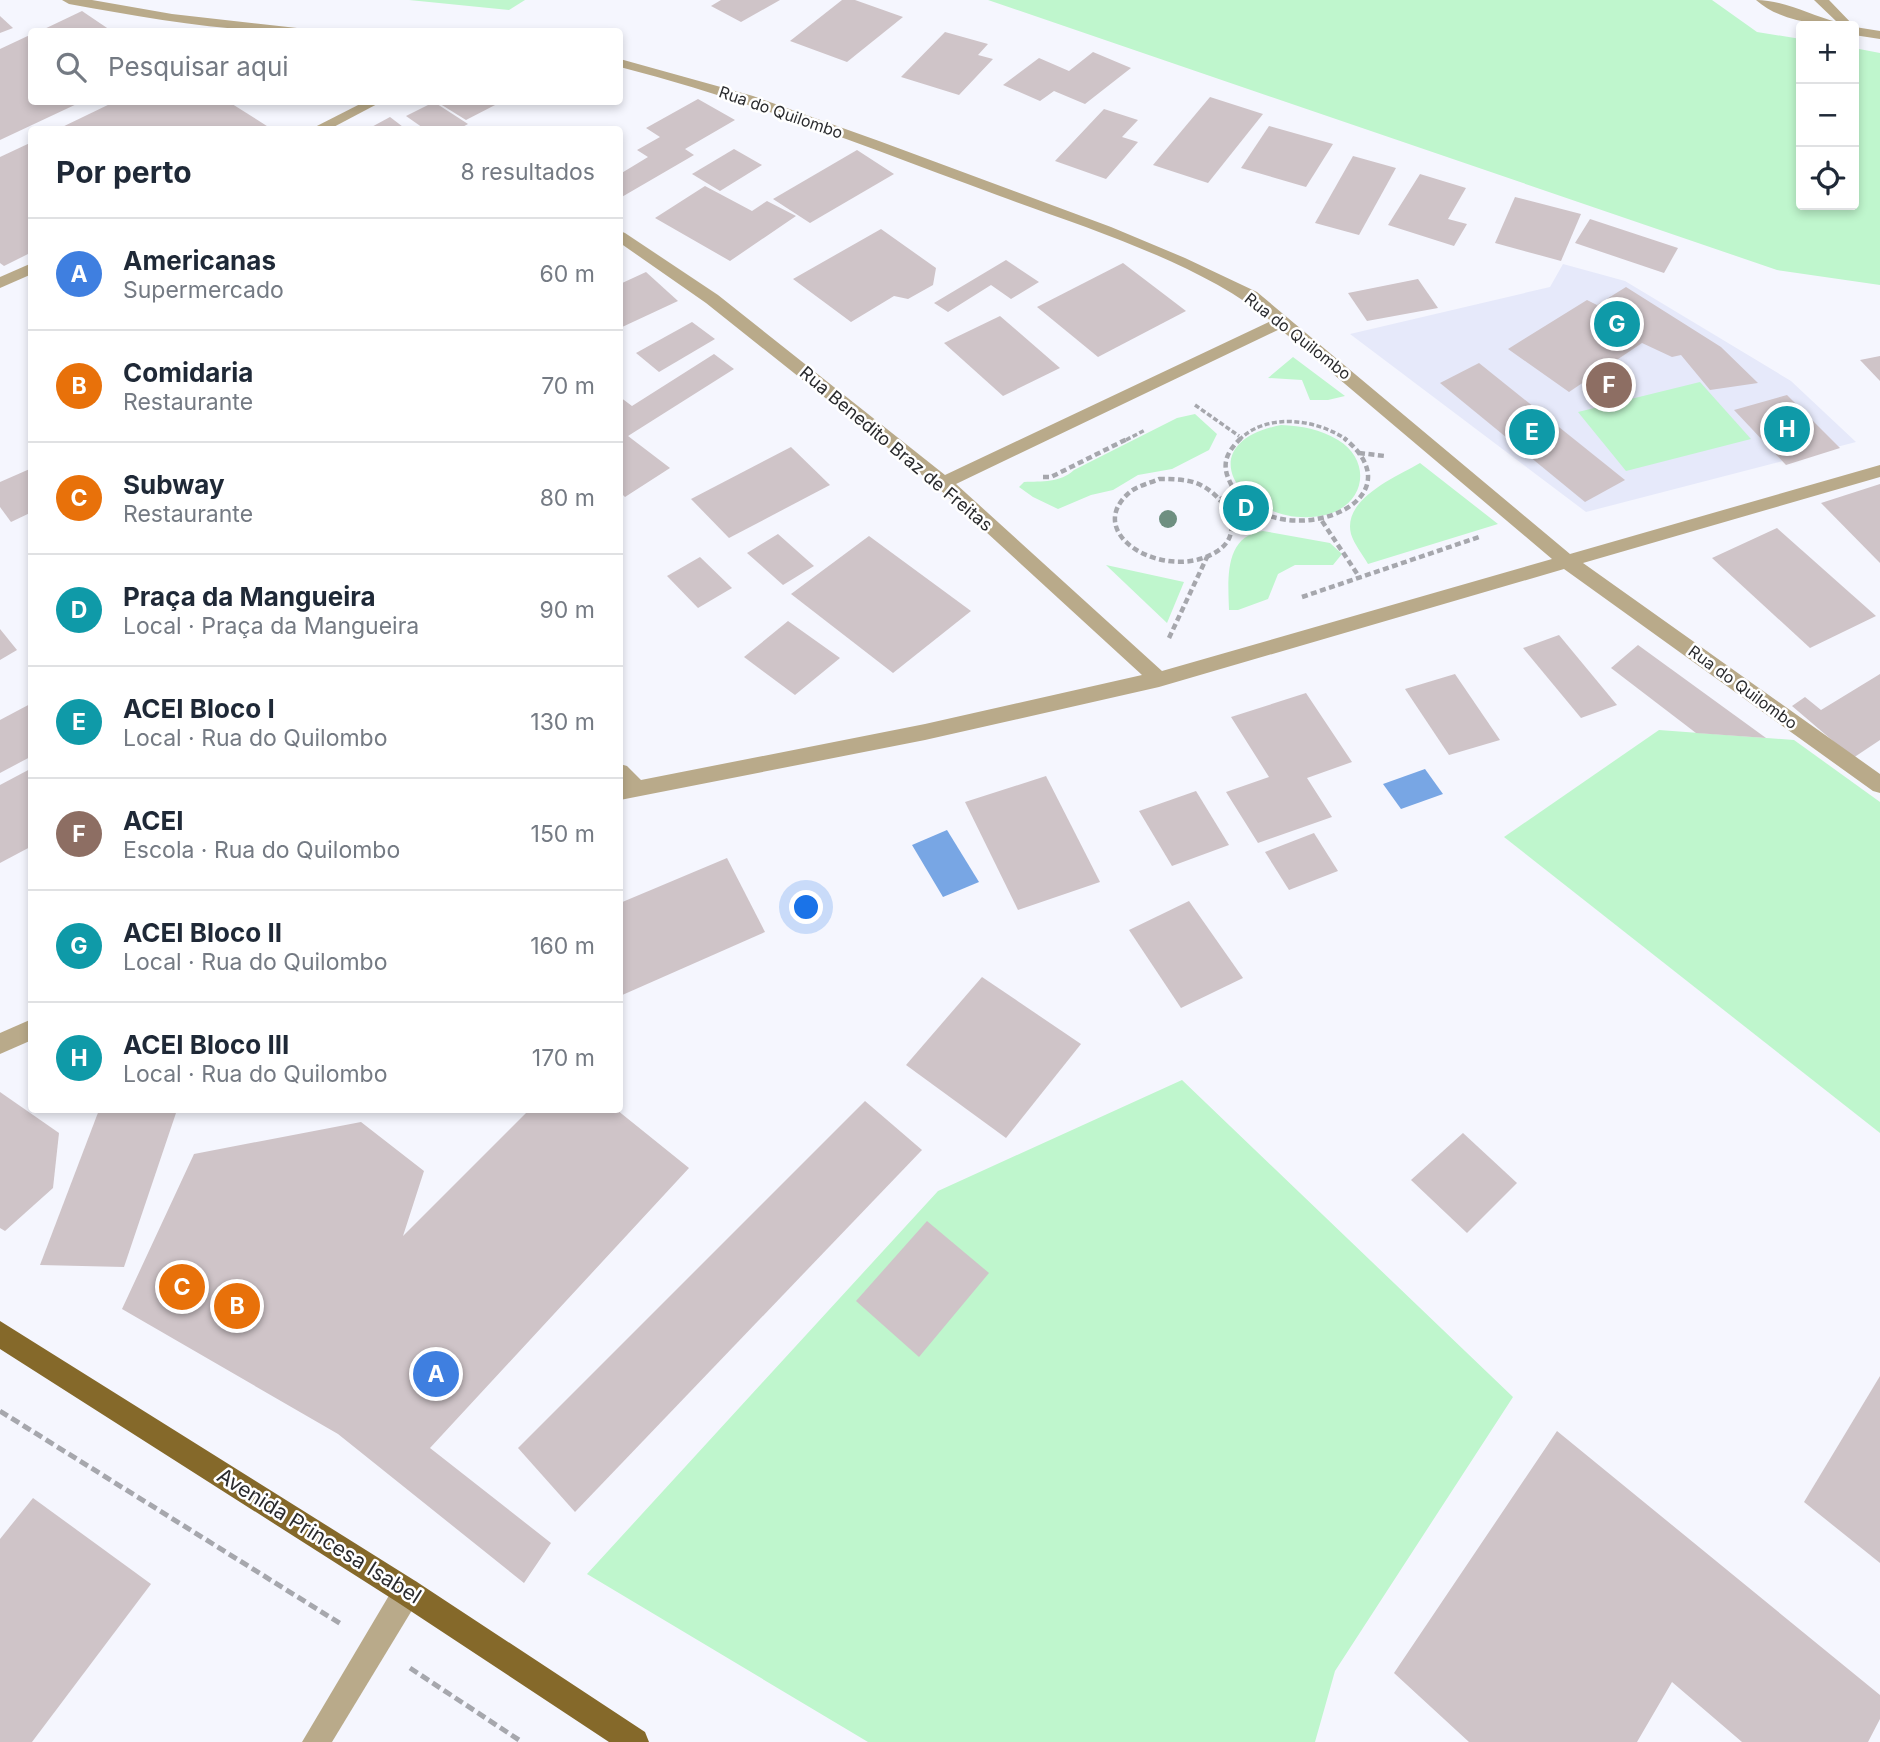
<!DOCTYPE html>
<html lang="pt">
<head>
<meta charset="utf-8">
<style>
	:root { --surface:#fff; --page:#f6f6f7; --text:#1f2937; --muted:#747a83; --line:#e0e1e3; --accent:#05917b }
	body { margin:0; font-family:Inter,sans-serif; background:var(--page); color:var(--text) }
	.controls { position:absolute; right:21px; top:21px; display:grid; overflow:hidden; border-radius:7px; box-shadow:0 4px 10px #0003 }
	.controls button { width:63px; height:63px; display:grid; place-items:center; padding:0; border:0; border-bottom:2px solid var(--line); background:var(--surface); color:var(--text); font:35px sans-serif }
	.you { position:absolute; left:807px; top:908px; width:24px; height:24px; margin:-18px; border:5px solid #fff; border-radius:50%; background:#1a73e8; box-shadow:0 0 0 10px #1a73e833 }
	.badge { display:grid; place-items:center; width:46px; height:46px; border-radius:50%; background:var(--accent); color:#fff; font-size:23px; font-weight:700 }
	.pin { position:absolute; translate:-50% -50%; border:4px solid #fff; box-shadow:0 2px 7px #0006 }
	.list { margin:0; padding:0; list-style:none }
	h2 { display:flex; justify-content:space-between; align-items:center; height:91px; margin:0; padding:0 28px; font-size:30px }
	h2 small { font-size:23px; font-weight:400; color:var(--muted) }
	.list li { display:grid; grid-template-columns:46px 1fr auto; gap:21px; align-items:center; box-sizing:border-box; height:112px; padding:0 28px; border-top:2px solid var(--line) }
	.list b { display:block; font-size:26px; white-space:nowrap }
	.list p { margin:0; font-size:23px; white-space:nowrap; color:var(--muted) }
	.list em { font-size:23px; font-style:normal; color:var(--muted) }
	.icon { flex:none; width:38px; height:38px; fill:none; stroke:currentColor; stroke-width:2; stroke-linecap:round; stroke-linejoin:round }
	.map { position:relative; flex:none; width:1880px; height:1742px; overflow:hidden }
	.search { position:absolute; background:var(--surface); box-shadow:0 4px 10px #0003; left:28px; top:28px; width:595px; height:77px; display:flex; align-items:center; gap:18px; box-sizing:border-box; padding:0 24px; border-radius:7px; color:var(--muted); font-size:26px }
	.panel { position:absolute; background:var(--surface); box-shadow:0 4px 10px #0003; left:28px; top:126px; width:595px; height:987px; border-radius:7px }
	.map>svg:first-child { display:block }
	.built { fill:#e6e9fa }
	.green { fill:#bff6cd }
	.water { fill:#78a6e4 }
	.building { fill:#cfc4c8 }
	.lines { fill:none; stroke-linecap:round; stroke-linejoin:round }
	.path-far2 { stroke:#a6a7ad; stroke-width:3.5; stroke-dasharray:5 2.5; stroke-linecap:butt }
	.path-far1 { stroke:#a6a7ad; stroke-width:4.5; stroke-dasharray:6 3.5; stroke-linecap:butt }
	.path { stroke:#a6a7ad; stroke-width:5; stroke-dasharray:9 4.5; stroke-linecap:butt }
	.minor { fill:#b9aa8a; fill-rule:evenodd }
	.major { fill:#85692a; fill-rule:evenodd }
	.tree { fill:#6e8f81 }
	.labels { text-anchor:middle; stroke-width:5; stroke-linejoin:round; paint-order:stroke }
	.far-street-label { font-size:16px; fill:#2a2b2e; stroke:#fff }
	.street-label { font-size:18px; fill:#2a2b2e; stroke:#fff }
	.near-street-label { font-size:21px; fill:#2a2b2e; stroke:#fff }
</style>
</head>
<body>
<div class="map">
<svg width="1880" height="1742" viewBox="0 0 1880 1742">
	<rect width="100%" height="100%" fill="#f5f6fe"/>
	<!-- built -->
	<path class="built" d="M 1563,264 L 1625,281 L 1791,381 L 1856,442 L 1586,512 L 1350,334 L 1550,287 Z"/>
	<!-- green -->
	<g class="green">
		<path d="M 409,0 L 525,0 L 509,10 Z"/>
		<path d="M 988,0 L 1712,0 L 1757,32 L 1801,39 L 1801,205 L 1854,205 L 1854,48 L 1880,53 L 1880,285 L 1777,270 Z"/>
		<path d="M 1293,357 L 1345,396 L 1328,400 L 1310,400 L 1302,380 L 1268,378 Z"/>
		<path d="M 1700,382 L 1751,439 L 1626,471 L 1578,412 Z"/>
		<path d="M 1195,414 L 1217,434 L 1209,450 L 1172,469 L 1138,475 L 1113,490 L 1091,495 L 1058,509 L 1033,497 L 1019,487 L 1024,482 C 1042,481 1060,483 1074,470 L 1177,418 Z"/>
		<path d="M 1281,425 C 1302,426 1320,429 1338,440 C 1370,459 1367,500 1332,513 C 1256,538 1176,446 1281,425 Z"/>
		<path d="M 1420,463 L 1498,524 L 1368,564 C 1363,555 1354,544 1351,534 C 1342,499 1396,477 1420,463 Z"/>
		<path d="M 1263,531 L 1330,543 L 1342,554 L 1333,565 L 1295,565 L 1278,574 L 1268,599 L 1238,610 L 1229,610 C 1228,579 1224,536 1263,531 Z"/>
		<path d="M 1106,565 L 1184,582 L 1167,623 Z"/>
		<path d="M 1659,730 L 1794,740 L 1880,802 L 1880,1133 L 1504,837 Z"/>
		<path d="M 1182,1080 L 1513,1397 L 1335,1671 L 1315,1742 L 868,1742 L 587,1574 L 938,1191 Z"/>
	</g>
	<!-- water -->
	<g class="water">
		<path d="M 1425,769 L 1443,794 L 1401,809 L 1383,784 Z"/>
		<path d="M 947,830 L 979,882 L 943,897 L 912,845 Z"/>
	</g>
	<!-- building -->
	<g class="building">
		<path d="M 721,0 L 780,0 L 741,22 L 711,6 Z"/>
		<path d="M 842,0 L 855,0 L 903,17 L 847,62 L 790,41 Z"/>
		<path d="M 82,11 L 113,32 L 38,32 Z"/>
		<path d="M 0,16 L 13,28 L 0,33 Z"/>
		<path d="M 945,32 L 988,44 L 978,55 L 993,59 L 959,95 L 901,77 Z"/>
		<path d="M 32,34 L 32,102 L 81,102 L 0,140 L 0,49 Z"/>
		<path d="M 1093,52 L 1131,68 L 1085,104 L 1054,91 L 1040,101 L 1003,85 L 1039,58 L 1069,71 Z"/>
		<path d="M 1210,97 L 1263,114 L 1208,183 L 1153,165 Z"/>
		<path d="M 698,99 L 735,120 L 685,149 L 694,155 L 620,198 L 620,174 L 648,157 L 637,150 L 660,137 L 646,128 Z"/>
		<path d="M 114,102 L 229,102 L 270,128 L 56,130 Z"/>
		<path d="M 434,102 L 468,124 L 457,130 L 426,130 L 406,116 Z"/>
		<path d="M 437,102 L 493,102 L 497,104 L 466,120 Z"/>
		<path d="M 1104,109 L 1138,120 L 1122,137 L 1138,142 L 1106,179 L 1055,161 Z"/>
		<path d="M 390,117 L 407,130 L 366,130 Z"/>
		<path d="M 1269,126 L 1333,144 L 1306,187 L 1241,168 Z"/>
		<path d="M 32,142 L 32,252 L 4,266 L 0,263 L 0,157 Z"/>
		<path d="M 734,149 L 762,165 L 720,191 L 692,174 Z"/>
		<path d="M 857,150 L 894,174 L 810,223 L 773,199 Z"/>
		<path d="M 1353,156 L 1396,168 L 1359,235 L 1315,223 Z"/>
		<path d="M 1420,174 L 1466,188 L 1448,219 L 1467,224 L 1454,246 L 1388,225 Z"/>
		<path d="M 705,186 L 752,211 L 767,201 L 796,216 L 730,261 L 655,218 Z"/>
		<path d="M 1515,197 L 1581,214 L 1561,261 L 1495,243 Z"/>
		<path d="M 1590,219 L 1678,248 L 1664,273 L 1575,243 Z"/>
		<path d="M 881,229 L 936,268 L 933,285 L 908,299 L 894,296 L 851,322 L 793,279 Z"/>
		<path d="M 1006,260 L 1039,282 L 1011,299 L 991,285 L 948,312 L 934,303 Z"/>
		<path d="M 1123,263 L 1186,311 L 1098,357 L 1037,307 Z"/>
		<path d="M 646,272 L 678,301 L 620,328 L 620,284 Z"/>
		<path d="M 1418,279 L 1438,308 L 1367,321 L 1348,293 Z"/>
		<path d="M 1626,287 L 1721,347 L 1758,383 L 1710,390 L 1681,355 L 1672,357 L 1642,343 L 1569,392 L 1508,349 L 1587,300 L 1597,305 Z"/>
		<path d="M 1000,316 L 1060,368 L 1003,396 L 944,343 Z"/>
		<path d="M 692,322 L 715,339 L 659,372 L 636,353 Z"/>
		<path d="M 714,354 L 734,369 L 628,436 L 670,468 L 625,497 L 620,492 L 620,397 L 632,406 Z"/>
		<path d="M 1880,356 L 1880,381 L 1860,360 Z"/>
		<path d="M 1479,363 L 1625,480 L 1585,502 L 1440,383 Z"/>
		<path d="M 1787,395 L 1840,448 L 1786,465 L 1734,410 Z"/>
		<path d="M 791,447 L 830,485 L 729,538 L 691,499 Z"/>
		<path d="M 32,468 L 32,512 L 11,522 L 0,507 L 0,482 Z"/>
		<path d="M 1880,484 L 1880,563 L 1821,503 Z"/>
		<path d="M 1777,528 L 1876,616 L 1810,648 L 1712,558 Z"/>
		<path d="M 778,534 L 814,566 L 783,585 L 747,553 Z"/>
		<path d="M 869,536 L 971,611 L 893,673 L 791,594 Z"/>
		<path d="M 700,557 L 732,588 L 698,608 L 667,576 Z"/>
		<path d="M 788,621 L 840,658 L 795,695 L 744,657 Z"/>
		<path d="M 0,629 L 17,650 L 0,660 Z"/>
		<path d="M 1559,635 L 1617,705 L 1581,718 L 1523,648 Z"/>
		<path d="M 1638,645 L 1766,738 L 1696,733 L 1611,668 Z"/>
		<path d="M 1455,674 L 1500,740 L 1449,755 L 1405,689 Z"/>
		<path d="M 1880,674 L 1880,740 L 1853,758 L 1792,706 L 1805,697 L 1821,710 Z"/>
		<path d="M 1306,693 L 1352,762 L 1307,778 L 1332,817 L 1258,843 L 1226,792 L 1269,777 L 1231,717 Z"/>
		<path d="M 32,703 L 32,756 L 0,773 L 0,720 Z"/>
		<path d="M 32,768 L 32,846 L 0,863 L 0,785 Z"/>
		<path d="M 1046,776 L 1100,882 L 1018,910 L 965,802 Z"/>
		<path d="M 1196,791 L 1229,845 L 1172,866 L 1139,811 Z"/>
		<path d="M 1314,833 L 1338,871 L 1289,890 L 1265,852 Z"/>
		<path d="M 727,858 L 765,932 L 620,996 L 620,903 Z"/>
		<path d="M 1189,901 L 1243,978 L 1181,1008 L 1129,930 Z"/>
		<path d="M 982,977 L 1081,1044 L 1006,1138 L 906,1065 Z"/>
		<path d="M 0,1092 L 59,1133 L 53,1188 L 5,1231 L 0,1228 Z"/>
		<path d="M 865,1101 L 922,1150 L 575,1512 L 518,1448 Z"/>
		<path d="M 99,1110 L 177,1110 L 124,1267 L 40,1265 Z"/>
		<path d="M 529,1110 L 617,1110 L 689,1168 L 430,1448 L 551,1543 L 524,1583 L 338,1434 L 122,1309 L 194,1154 L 361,1122 L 424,1171 L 403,1236 Z"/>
		<path d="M 1463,1133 L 1517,1183 L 1467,1233 L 1411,1180 Z"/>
		<path d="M 927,1221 L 989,1273 L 919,1357 L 856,1301 Z"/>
		<path d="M 1880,1376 L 1880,1563 L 1804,1502 Z"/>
		<path d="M 1557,1431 L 1880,1695 L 1880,1719 L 1868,1742 L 1742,1742 L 1672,1682 L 1637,1742 L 1469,1742 L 1394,1673 Z"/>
		<path d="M 33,1498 L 151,1584 L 32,1742 L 0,1742 L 0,1539 Z"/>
	</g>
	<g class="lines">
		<!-- path-far2 -->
		<g class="path-far2">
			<path d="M 1195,405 L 1239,436"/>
			<path d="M 1126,440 L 1145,430"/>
			<path d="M 1239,440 C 1267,412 1317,419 1347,440"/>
		</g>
		<!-- path-far1 -->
		<g class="path-far1">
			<path d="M 1241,438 C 1228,451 1221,462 1229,480 C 1264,561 1429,507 1344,438"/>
			<path d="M 1359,453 L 1385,456"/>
			<path d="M 1043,477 L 1051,477 L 1129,438"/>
			<path d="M 1159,479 C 1171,479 1185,479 1196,483 C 1223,493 1249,532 1216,552 C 1166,583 1080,534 1130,492 C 1137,486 1150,483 1159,479 Z"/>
			<path d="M 1220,499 L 1236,493"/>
			<path d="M 1322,521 L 1360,578"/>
			<path d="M 1302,597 L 1479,537"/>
			<path d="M 1169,638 L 1207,557"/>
		</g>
		<!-- path -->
		<g class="path">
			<path d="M 0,1411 L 341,1624"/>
			<path d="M 410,1668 L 522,1742"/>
		</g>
		<!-- minor -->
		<g class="minor">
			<path d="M 62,0 L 92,0 L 172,14 L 297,28 L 303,32 C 224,32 147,18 69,4 Z"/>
			<path d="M 1756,0 C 1784,0 1810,15 1837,22 L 1814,0 L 1829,0 L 1855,27 L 1880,31 L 1880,39 L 1854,35 L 1854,26 C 1823,26 1780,22 1756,0 Z"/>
			<path d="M 620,59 L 753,96 L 879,141 L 1111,227 L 1185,258 L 1257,292 L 1570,554 L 1880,465 L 1880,477 L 1583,563 L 1880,774 L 1880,793 L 1873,791 L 1564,569 L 1159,687 L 925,740 L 620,800 L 620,764 L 627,766 L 641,780 L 925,724 L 1142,675 L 937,487 L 706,303 L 620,243 L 620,231 L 625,233 L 718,295 L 945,475 L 1271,321 C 1202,263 1081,226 997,195 C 872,149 749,100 620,67 ZM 1280,329 L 1552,559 L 1162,671 L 956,484 Z"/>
			<path d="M 364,102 L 381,102 L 328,130 L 309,130 Z"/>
			<path d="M 32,263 L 32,274 L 0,288 L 0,277 Z"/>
			<path d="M 32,1019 L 32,1040 L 0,1054 L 0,1033 Z"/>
			<path d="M 407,1578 L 417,1582 L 421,1592 L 417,1602 L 332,1742 L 302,1742 L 397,1582 Z"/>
		</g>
		<!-- major -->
		<path class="major" d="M 0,1321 L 417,1582 L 645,1732 L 649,1742 L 609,1742 L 397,1602 L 0,1349 Z"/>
	</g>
	<!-- trees -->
	<circle class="tree" cx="1168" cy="519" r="9"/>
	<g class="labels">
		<!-- far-street labels -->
		<g class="far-street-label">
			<text transform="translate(781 112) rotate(19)" y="6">Rua do Quilombo</text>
			<text transform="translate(1298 336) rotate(38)" y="6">Rua do Quilombo</text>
			<text transform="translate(1743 687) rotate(36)" y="6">Rua do Quilombo</text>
		</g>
		<!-- street labels -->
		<g class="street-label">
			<text transform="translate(896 449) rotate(40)" y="6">Rua Benedito Braz de Freitas</text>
		</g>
		<!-- near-street labels -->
		<g class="near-street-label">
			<text transform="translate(319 1536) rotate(32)" y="7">Avenida Princesa Isabel</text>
		</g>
	</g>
</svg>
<div class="controls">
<button>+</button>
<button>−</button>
<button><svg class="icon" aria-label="locate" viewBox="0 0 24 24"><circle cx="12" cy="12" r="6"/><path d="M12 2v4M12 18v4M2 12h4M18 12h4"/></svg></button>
</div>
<div class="you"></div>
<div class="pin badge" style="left:436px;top:1374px;background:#3f7fe0">A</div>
<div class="pin badge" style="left:237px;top:1306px;background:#e8710a">B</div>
<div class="pin badge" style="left:182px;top:1287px;background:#e8710a">C</div>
<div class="pin badge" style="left:1246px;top:508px;background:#0f9aa8">D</div>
<div class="pin badge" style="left:1532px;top:432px;background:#0f9aa8">E</div>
<div class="pin badge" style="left:1609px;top:385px;background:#8d6e63">F</div>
<div class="pin badge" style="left:1617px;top:324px;background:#0f9aa8">G</div>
<div class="pin badge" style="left:1787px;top:429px;background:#0f9aa8">H</div>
<div class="search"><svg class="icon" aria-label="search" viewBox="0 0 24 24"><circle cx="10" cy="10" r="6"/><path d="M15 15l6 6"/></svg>Pesquisar aqui</div>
<section class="panel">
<h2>Por perto<small>8 resultados</small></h2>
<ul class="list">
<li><span class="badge" style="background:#3f7fe0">A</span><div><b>Americanas</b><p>Supermercado</p></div><em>60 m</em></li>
<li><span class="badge" style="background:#e8710a">B</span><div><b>Comidaria</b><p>Restaurante</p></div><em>70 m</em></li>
<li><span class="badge" style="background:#e8710a">C</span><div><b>Subway</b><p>Restaurante</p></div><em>80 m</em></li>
<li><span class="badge" style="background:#0f9aa8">D</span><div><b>Praça da Mangueira</b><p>Local · Praça da Mangueira</p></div><em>90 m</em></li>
<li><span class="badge" style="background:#0f9aa8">E</span><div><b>ACEI Bloco I</b><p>Local · Rua do Quilombo</p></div><em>130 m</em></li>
<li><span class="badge" style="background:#8d6e63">F</span><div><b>ACEI</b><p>Escola · Rua do Quilombo</p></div><em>150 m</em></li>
<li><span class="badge" style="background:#0f9aa8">G</span><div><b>ACEI Bloco II</b><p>Local · Rua do Quilombo</p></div><em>160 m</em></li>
<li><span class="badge" style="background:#0f9aa8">H</span><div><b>ACEI Bloco III</b><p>Local · Rua do Quilombo</p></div><em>170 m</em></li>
</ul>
</section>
</div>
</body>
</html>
